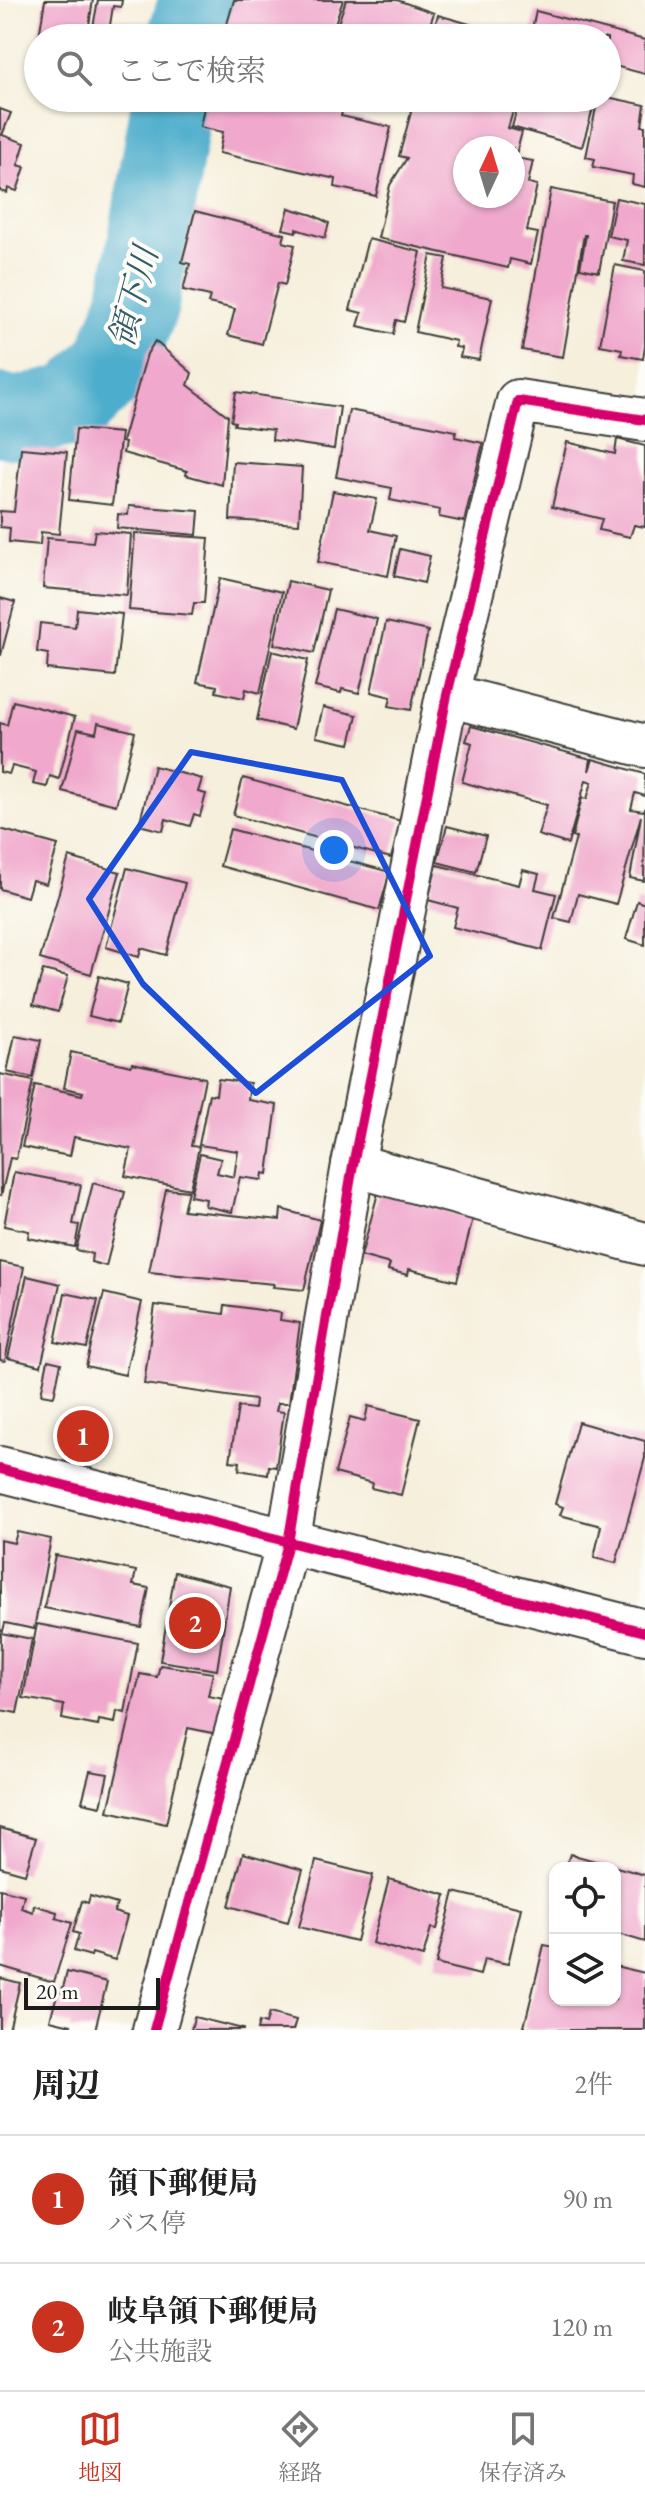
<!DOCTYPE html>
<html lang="ja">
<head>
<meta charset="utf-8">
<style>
	:root { --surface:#fff; --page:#f2f2f2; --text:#222; --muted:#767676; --line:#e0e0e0; --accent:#c8321e }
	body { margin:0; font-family:"EB Garamond","Noto Serif JP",serif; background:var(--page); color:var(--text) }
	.controls { position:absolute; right:24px; bottom:24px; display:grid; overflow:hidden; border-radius:16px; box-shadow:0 2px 6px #0004 }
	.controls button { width:72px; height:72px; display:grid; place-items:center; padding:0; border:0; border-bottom:2px solid var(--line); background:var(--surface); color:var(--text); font:40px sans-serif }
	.compass { position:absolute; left:453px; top:136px; width:72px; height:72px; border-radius:50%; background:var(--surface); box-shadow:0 2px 6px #0004; rotate:4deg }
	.scale { position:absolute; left:24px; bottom:20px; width:136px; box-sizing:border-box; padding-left:8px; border:4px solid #1c1c1c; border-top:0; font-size:22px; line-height:28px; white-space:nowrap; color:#1c1c1c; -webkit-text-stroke:6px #fdfcf7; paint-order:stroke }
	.you { position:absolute; left:334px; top:850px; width:28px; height:28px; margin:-20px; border:6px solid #fff; border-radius:50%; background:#1a73e8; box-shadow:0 0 0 12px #1a73e833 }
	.badge { display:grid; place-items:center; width:52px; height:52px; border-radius:50%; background:var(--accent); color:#fff; font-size:26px; font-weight:700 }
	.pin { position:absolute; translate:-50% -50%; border:4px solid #fff; box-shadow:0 2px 8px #0006 }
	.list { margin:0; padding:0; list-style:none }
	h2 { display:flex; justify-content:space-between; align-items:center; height:104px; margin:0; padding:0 32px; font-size:34px }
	h2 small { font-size:26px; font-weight:400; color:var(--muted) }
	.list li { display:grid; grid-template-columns:52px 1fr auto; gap:24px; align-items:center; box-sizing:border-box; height:128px; padding:0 32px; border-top:2px solid var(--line) }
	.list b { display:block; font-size:30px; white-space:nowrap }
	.list p { margin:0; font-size:26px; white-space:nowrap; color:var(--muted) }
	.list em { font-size:26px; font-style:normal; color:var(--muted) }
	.icon { flex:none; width:44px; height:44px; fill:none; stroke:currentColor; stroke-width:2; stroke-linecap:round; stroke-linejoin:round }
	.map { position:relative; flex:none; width:645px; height:2030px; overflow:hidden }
	.search { position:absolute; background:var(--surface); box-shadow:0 2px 6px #0004; left:24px; right:24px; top:24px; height:88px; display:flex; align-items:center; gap:20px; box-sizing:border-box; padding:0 28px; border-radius:44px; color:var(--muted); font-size:30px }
	.sheet { height:360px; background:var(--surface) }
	nav { display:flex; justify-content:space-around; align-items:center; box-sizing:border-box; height:112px; border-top:2px solid var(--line); background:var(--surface); font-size:22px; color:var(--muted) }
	nav a { display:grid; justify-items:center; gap:4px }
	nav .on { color:var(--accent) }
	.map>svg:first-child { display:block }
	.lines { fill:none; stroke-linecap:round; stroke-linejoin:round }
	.river { stroke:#4eadcc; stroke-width:82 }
	.building { fill:#f0a8cc; fill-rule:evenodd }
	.minor-casing { stroke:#3d3c39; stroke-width:46 }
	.tertiary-casing { stroke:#3d3c39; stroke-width:48 }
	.minor { stroke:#fff; stroke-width:42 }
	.tertiary { stroke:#fff; stroke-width:44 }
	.cycleway-casing { stroke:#fdfcf7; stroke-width:15 }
	.cycleway { stroke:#d6006c; stroke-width:10 }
	.marked { fill:none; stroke:#1d4ed8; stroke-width:6; stroke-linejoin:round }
	.labels { text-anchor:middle; stroke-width:8; stroke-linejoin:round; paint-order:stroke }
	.water-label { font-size:34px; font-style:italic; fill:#325d6b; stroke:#fdfcf7 }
</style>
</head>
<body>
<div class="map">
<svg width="645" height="2030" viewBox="0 0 645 2030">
	<rect width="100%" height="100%" fill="#fdfcf7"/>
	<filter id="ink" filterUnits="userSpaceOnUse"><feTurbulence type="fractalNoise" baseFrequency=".0125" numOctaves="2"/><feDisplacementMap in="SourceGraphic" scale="16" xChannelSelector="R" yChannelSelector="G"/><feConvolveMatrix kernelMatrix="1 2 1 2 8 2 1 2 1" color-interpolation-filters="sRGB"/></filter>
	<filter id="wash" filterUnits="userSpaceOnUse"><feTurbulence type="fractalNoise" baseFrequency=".006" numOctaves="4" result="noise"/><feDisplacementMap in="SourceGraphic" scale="32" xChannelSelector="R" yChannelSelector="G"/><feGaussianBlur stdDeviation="1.8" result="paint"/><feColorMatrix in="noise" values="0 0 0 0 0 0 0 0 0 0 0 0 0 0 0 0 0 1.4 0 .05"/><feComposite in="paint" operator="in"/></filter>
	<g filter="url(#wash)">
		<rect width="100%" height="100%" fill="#f6efdc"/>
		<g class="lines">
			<!-- river -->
			<g class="river">
				<path d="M 188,38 L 200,0"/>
				<path d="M 0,414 L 14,418 L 73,405 L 115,363 L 138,304 L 173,98"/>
			</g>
		</g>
		<g id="blocks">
			<!-- building -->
			<g class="building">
				<path d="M 45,0 L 93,0 L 87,38 L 39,37 Z"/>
				<path d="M 98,0 L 122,0 L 121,7 L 113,6 L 108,38 L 91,38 Z"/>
				<path d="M 234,0 L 343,0 L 330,38 L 318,38 L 281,27 L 279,34 L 269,31 L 267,38 L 223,38 Z"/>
				<path d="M 346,0 L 397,0 L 434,13 L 425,38 L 333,38 Z"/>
				<path d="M 536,11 L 645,40 L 645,74 L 607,64 L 607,38 L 538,38 L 532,29 Z"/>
				<path d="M 438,15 L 480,27 L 477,38 L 431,38 Z"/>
				<path d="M 607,97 L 645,105 L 642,126 L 645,126 L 645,187 L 632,184 L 633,175 L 593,167 L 595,159 L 586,157 L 598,98 Z"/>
				<path d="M 206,98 L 345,98 L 341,116 L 391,127 L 376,196 L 335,187 L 336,179 L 219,153 L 223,132 L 200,127 Z"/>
				<path d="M 415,98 L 517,98 L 508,128 L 522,132 L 515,158 L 533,161 L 528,183 L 537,185 L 527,231 L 538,233 L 531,264 L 510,259 L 508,268 L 378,238 L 390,185 L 407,158 L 399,156 ZM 465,148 L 513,148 L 513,196 L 465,196 Z"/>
				<path d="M 520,98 L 596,98 L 582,147 L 512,127 Z"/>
				<path d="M 0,109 L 11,113 L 2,135 L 25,143 L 18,165 L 25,167 L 17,191 L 8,188 L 7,193 L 0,191 Z"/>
				<path d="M 551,189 L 612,201 L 599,272 L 580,268 L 586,235 L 584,235 L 563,357 L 522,350 Z"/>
				<path d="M 616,198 L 645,204 L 645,265 L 623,261 L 627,240 L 608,236 Z"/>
				<path d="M 289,208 L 313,215 L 329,223 L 325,238 L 296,229 L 296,232 L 283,229 Z"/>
				<path d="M 195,211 L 285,234 L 283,242 L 295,245 L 285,285 L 278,283 L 262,344 L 228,335 L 235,309 L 208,303 L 210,296 L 183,290 L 190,264 L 182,262 Z"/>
				<path d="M 368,239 L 421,252 L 404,322 L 396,320 L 393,334 L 358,326 L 362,313 L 350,310 Z"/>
				<path d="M 431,255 L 447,258 L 441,288 L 492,298 L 479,360 L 460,357 L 462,348 L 455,347 L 456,341 L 415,332 Z"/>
				<path d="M 615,265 L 645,271 L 645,346 L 643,359 L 621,355 L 622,349 L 600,345 Z"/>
				<path d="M 155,341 L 192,373 L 188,385 L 228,416 L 222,485 L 186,475 L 187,471 L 123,453 L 125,443 L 122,442 L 147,354 Z"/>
				<path d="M 236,392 L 340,407 L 334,449 L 272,440 L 273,430 L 234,425 L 235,422 L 231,421 Z"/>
				<path d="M 349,410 L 456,431 L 455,437 L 483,443 L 464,522 L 439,517 L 440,510 L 390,500 L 392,488 L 336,477 Z"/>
				<path d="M 76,429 L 121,433 L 112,505 L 69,500 Z"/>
				<path d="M 617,439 L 645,446 L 645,527 L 634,525 L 630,537 L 599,530 L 602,519 L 552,507 L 567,442 L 615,454 Z"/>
				<path d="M 21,448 L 67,452 L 59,534 L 41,532 L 40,545 L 9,542 L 10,528 L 0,527 L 0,511 L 14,512 Z"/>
				<path d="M 233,462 L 302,467 L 299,524 L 230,520 Z"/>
				<path d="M 333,491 L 377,499 L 370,530 L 396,536 L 388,576 L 318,562 Z"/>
				<path d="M 129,506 L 199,511 L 197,535 L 117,528 L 118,514 L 128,515 Z"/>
				<path d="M 95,531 L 131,534 L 127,595 L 43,588 L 47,538 L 93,542 Z"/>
				<path d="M 135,533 L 209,538 L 204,603 L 194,603 L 192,615 L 129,610 Z"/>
				<path d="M 400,549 L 430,556 L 424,583 L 394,576 Z"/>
				<path d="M 220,578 L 282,592 L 260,693 L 246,689 L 244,698 L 216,692 L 217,686 L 197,682 Z"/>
				<path d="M 288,581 L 328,590 L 314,653 L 274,644 Z"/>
				<path d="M 0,598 L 15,602 L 1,655 L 0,655 Z"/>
				<path d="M 77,609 L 122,614 L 115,676 L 47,669 L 48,654 L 37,652 L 40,623 L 75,627 Z"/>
				<path d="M 334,609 L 377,619 L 359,693 L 342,689 L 341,693 L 315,687 Z"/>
				<path d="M 386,622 L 428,631 L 411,710 L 389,706 L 391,697 L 371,692 Z"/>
				<path d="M 272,651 L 308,660 L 293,729 L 257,720 Z"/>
				<path d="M 13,701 L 75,717 L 59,779 L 50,776 L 47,787 L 33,784 L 36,772 L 12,766 L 9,774 L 0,772 L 0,723 L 7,725 Z"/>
				<path d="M 323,707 L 357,715 L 350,744 L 316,737 Z"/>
				<path d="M 98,723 L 135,732 L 116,805 L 62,791 L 78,729 L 96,733 Z"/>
				<path d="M 471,726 L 591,759 L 589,771 L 593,759 L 645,774 L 645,796 L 635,793 L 631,809 L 643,811 L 645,809 L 644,881 L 630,878 L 641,816 L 616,904 L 578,894 L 571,922 L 554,918 L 576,838 L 572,837 L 582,798 L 587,799 L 592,782 L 586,780 L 568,844 L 538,835 L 547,805 L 462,782 L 472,743 L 466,741 Z"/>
				<path d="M 154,766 L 202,779 L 198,792 L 206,794 L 200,816 L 194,814 L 190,826 L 166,819 L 163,831 L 139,825 Z"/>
				<path d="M 243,778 L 401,821 L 391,858 L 233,815 Z"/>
				<path d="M 447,826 L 486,836 L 476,872 L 437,862 Z"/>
				<path d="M 0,829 L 58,845 L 46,884 L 32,880 L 27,897 L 0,889 Z"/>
				<path d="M 230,829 L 390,872 L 379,910 L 220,866 Z"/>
				<path d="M 69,857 L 120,872 L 91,974 L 40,959 Z"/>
				<path d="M 437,865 L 519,885 L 523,870 L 539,874 L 535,889 L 556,894 L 542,950 L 453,927 L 458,908 L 428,900 Z"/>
				<path d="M 127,868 L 185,883 L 166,955 L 141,948 L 139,957 L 106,947 Z"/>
				<path d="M 637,901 L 645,904 L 645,945 L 626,939 Z"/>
				<path d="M 43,970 L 68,976 L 58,1012 L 33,1005 Z"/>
				<path d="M 99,976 L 128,984 L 118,1023 L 89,1016 Z"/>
				<path d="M 15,1035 L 41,1040 L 33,1078 L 7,1072 Z"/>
				<path d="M 71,1052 L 131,1066 L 132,1063 L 205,1078 L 191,1146 L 199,1147 L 190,1189 L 125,1176 L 131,1149 L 74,1137 L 70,1156 L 22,1147 L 35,1085 L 82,1095 L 83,1092 L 64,1088 Z"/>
				<path d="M 0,1074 L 33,1081 L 16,1159 L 10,1158 L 1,1196 Z"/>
				<path d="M 218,1079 L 250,1083 L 248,1100 L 277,1105 L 268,1174 L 263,1173 L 262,1180 L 240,1177 L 232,1212 L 205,1206 L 206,1199 L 190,1196 L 200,1154 L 221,1159 L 217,1173 L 234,1177 L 238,1151 L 199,1145 L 209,1094 L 216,1095 Z"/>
				<path d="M 14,1172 L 81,1185 L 73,1224 L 79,1225 L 75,1247 L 28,1238 L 29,1231 L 4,1226 Z"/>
				<path d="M 93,1183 L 125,1192 L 106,1266 L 91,1262 L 92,1254 L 76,1250 Z"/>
				<path d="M 166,1189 L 188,1191 L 183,1210 L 280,1220 L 281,1209 L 320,1220 L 304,1290 L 273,1287 L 274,1284 L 149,1272 Z"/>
				<path d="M 378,1193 L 473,1218 L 457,1281 L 409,1269 L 408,1275 L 388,1270 L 390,1264 L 361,1256 Z"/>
				<path d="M 0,1262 L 24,1267 L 5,1361 L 0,1360 Z"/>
				<path d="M 27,1276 L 60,1284 L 41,1366 L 8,1358 Z"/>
				<path d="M 65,1293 L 98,1300 L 87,1348 L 55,1342 Z"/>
				<path d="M 104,1293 L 142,1302 L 125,1375 L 86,1366 Z"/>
				<path d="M 155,1305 L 224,1314 L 225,1305 L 281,1313 L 280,1320 L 300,1323 L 289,1403 L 278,1403 L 276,1411 L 284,1412 L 276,1467 L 269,1466 L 268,1475 L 239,1470 L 240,1462 L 230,1461 L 238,1407 L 254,1409 L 255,1400 L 144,1384 Z"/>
				<path d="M 48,1360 L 61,1363 L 54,1396 L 41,1394 Z"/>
				<path d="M 368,1406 L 420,1419 L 401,1495 L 371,1488 L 372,1483 L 335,1473 L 350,1417 L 365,1421 Z"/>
				<path d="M 578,1422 L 645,1441 L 645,1458 L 616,1563 L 594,1558 L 601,1526 L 560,1515 L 563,1507 L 555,1504 Z"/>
				<path d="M 17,1532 L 51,1539 L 34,1629 L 5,1623 L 3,1631 L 0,1630 L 0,1540 L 14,1543 Z"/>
				<path d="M 55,1555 L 136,1571 L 133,1585 L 149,1588 L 141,1627 L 44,1608 Z"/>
				<path d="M 175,1572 L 230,1586 L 217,1670 L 160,1661 Z"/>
				<path d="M 37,1624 L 138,1643 L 125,1713 L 117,1711 L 115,1723 L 99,1720 L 98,1726 L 62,1719 L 64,1705 L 23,1698 Z"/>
				<path d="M 1,1633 L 32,1639 L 17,1713 L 0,1710 Z"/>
				<path d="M 160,1665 L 213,1673 L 208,1696 L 224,1699 L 217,1734 L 188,1728 L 166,1824 L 108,1811 L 140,1674 L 157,1677 Z"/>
				<path d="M 90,1771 L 108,1774 L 101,1806 L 82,1802 Z"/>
				<path d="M 0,1828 L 36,1838 L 25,1874 L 0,1867 Z"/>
				<path d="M 243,1853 L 303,1870 L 288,1922 L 229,1906 Z"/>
				<path d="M 570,1854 L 645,1875 L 645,1942 L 615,1933 L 615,1868 L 566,1868 Z"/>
				<path d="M 316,1861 L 373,1875 L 356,1941 L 299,1927 Z"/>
				<path d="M 389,1879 L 446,1895 L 437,1929 L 431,1928 L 423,1957 L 372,1943 Z"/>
				<path d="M 0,1889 L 24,1895 L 21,1908 L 33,1912 L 34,1905 L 57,1912 L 56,1918 L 72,1923 L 54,1982 L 0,1966 Z"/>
				<path d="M 454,1892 L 521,1908 L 508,1964 L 484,1959 L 480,1975 L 436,1964 Z"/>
				<path d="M 90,1896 L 117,1904 L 114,1912 L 127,1916 L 115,1960 L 92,1953 L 91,1956 L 74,1951 L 79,1934 L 73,1932 L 82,1901 L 88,1903 Z"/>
				<path d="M 544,1945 L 555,1947 L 555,2000 L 615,2000 L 615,1966 L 645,1973 L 645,2030 L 536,2030 L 524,2027 Z"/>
				<path d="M 67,1972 L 107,1982 L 95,2030 L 69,2030 L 71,2025 L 50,2020 L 58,1991 L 62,1992 Z"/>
				<path d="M 0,1978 L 20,1983 L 9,2030 L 0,2030 Z"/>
				<path d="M 269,2013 L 296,2020 L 293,2030 L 257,2030 L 259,2022 L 266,2024 Z"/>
				<path d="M 194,2017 L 243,2029 L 243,2030 L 191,2030 Z"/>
			</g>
		</g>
	</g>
	<g filter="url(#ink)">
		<use href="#blocks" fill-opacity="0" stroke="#3d3c39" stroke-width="2"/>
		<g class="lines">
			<!-- minor casing -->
			<g class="minor-casing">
				<g id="minor">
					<path d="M 447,695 L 645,746"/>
					<path d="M 353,1165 L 645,1244"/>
					<path d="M 154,2030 L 288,1543 L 353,1165 L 447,695 L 518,401 L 645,420"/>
				</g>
			</g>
			<!-- tertiary casing -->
			<g class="tertiary-casing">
				<path id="tertiary" d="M 0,1469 L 645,1632"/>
			</g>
			<!-- minor -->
			<use href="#minor" class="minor"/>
			<!-- tertiary -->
			<use href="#tertiary" class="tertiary"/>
			<!-- cycleway casing -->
			<g class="cycleway-casing">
				<g id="cycleway">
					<path d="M 0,1469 L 645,1632"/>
					<path d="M 154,2030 L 288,1543 L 353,1165 L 447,695 L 518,401 L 645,420"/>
				</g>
			</g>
			<!-- cycleway -->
			<use href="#cycleway" class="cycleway"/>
		</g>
	</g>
	<!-- marked area -->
	<path class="marked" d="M 191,752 L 342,780 L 430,956 L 256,1093 L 143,984 L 89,899 Z"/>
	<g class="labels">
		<!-- water labels -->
		<g class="water-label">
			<text transform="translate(133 297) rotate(-75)" y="12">領下川</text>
		</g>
	</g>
</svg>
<div class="controls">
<button><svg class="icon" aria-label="locate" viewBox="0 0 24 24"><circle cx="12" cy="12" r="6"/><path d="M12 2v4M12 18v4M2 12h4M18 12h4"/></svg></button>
<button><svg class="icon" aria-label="layers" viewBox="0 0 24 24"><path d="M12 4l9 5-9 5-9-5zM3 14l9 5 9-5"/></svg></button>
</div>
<svg class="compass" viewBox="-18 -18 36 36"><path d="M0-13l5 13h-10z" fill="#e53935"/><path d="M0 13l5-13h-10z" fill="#767676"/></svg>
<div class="scale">20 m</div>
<div class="you"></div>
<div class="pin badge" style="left:83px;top:1436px">1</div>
<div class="pin badge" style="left:195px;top:1623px">2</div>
<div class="search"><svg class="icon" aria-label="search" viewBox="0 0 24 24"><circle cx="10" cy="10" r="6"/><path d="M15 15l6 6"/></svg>ここで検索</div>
</div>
<section class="sheet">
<h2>周辺<small>2件</small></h2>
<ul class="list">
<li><span class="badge">1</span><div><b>領下郵便局</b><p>バス停</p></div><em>90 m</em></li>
<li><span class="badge">2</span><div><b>岐阜領下郵便局</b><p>公共施設</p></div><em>120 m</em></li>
</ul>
</section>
<nav>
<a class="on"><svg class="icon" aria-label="map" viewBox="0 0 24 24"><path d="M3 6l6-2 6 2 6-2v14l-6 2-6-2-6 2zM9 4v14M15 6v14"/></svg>地図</a>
<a><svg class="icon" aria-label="directions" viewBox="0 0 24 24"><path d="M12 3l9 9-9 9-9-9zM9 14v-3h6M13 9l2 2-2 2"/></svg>経路</a>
<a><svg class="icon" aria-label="saved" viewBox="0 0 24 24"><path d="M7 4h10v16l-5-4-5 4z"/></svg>保存済み</a>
</nav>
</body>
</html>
